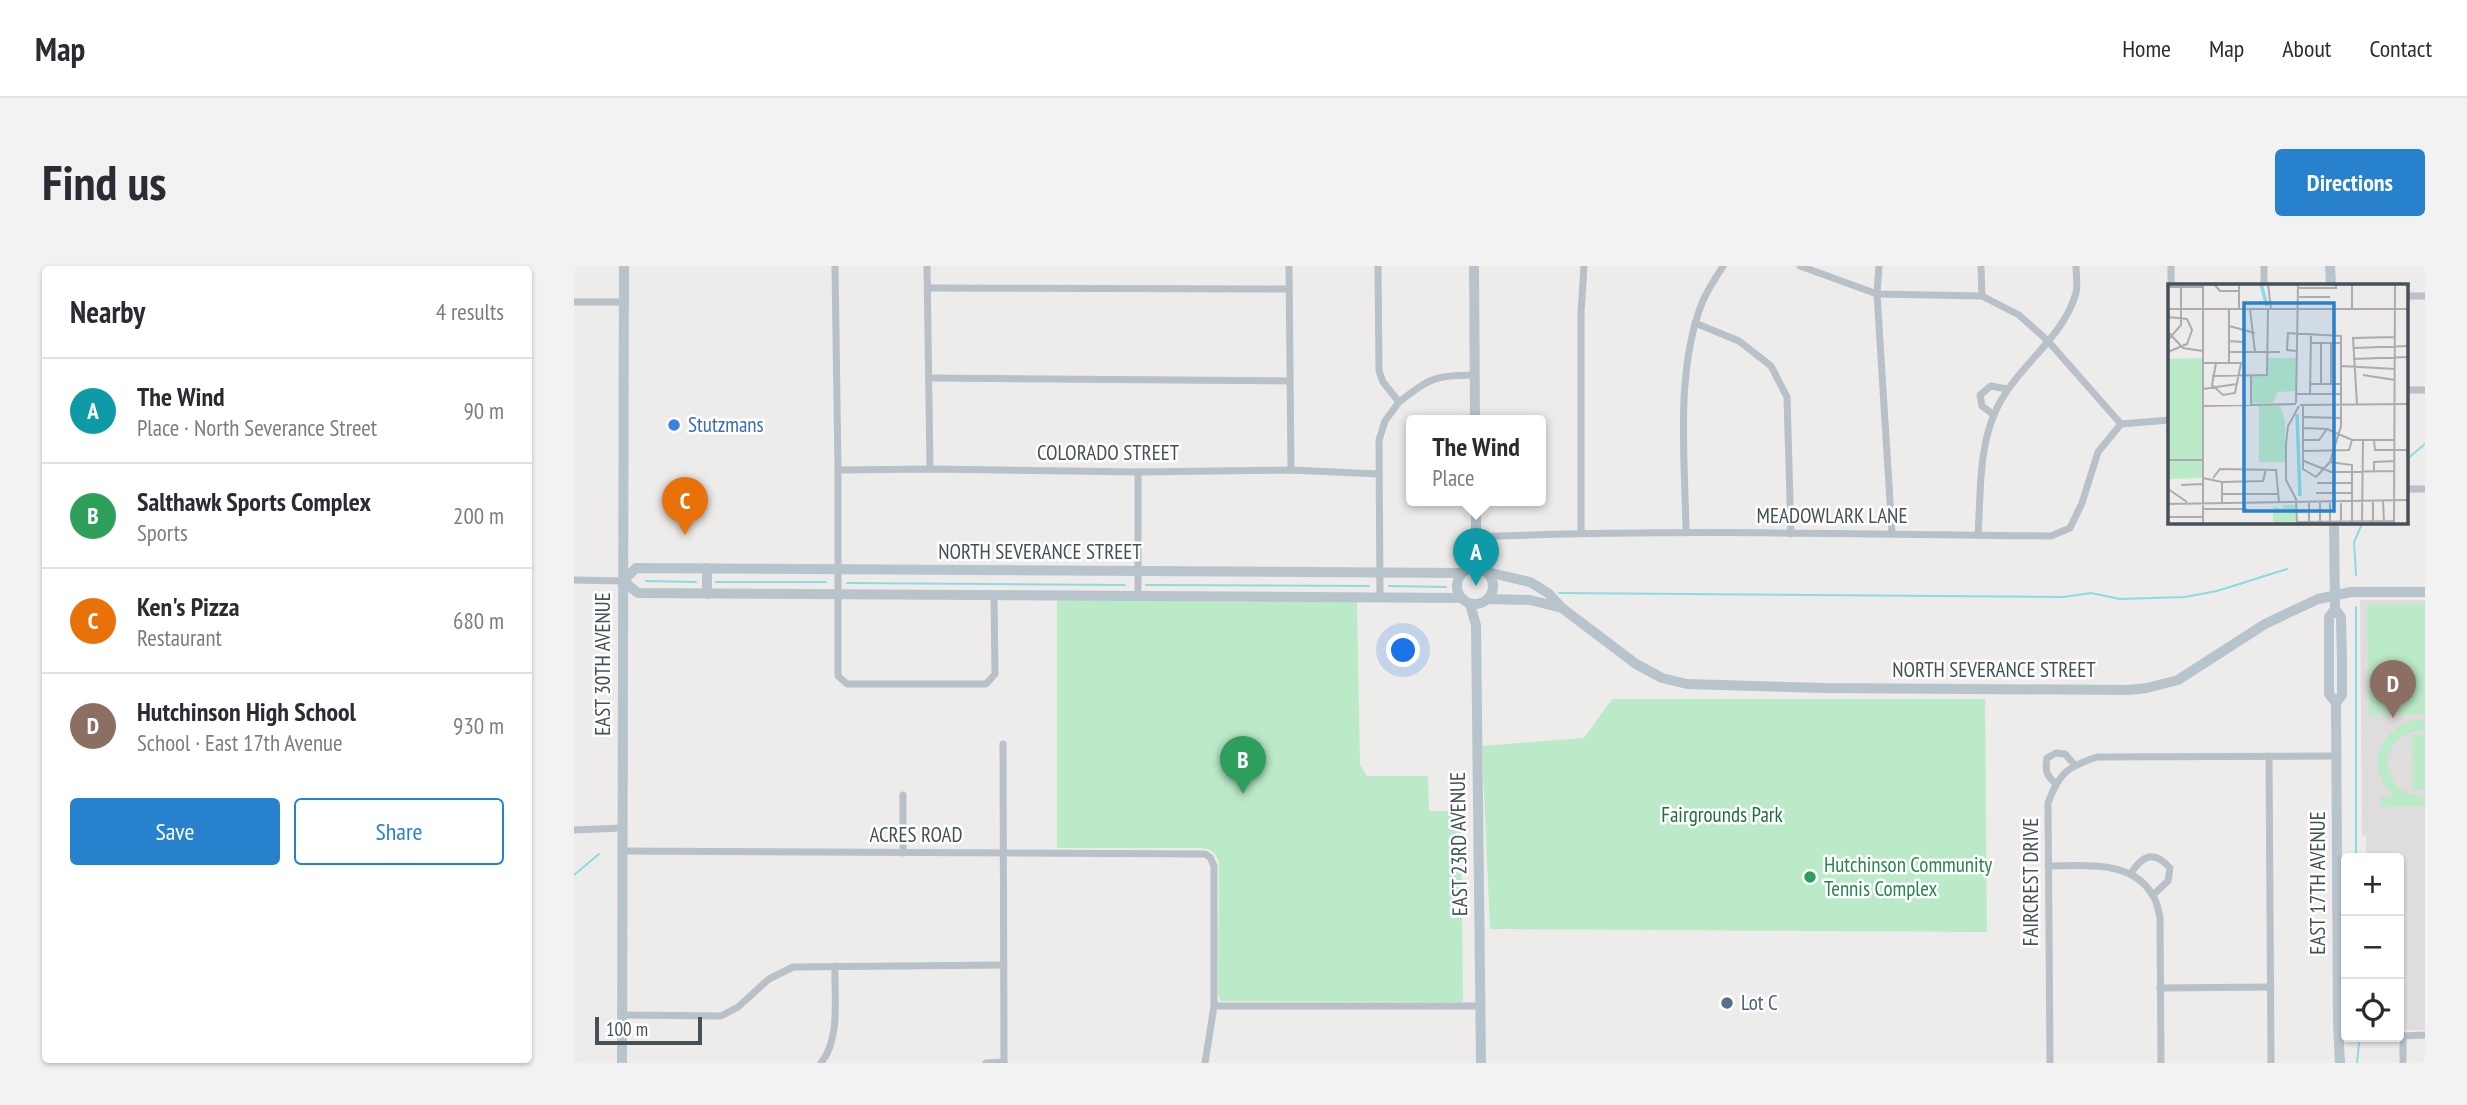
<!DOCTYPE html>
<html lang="en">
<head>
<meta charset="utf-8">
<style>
	:root { --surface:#fff; --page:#f2f2f3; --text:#2b2b33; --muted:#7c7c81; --line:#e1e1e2; --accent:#2781cc }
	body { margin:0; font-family:"PT Sans Narrow",sans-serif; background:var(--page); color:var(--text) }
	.controls { position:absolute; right:21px; bottom:21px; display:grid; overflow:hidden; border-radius:7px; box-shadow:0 2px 5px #0004 }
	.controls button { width:63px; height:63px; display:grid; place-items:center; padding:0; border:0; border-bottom:2px solid var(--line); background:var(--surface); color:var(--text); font:35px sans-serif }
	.scale { position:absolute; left:21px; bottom:18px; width:107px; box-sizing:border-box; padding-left:7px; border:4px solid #455057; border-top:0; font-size:19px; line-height:24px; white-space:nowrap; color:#455057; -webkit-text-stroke:5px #fff; paint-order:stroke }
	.you { position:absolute; left:830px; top:385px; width:24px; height:24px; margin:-18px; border:5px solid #fff; border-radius:50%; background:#1a73e8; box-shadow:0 0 0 10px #1a73e833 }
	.badge { display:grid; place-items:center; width:46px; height:46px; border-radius:50%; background:var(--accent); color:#fff; font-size:23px; font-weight:700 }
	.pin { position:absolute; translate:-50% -58px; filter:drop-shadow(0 2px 4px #0008) }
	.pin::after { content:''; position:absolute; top:37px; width:24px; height:21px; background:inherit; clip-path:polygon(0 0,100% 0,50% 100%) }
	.popup { position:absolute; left:832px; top:149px; width:140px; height:91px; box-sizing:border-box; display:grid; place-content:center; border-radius:7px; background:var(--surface); filter:drop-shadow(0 2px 5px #0005); font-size:23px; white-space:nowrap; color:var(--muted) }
	.popup b { font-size:26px; color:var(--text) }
	.popup::after { content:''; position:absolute; left:50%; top:100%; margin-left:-14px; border:14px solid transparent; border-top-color:var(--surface) }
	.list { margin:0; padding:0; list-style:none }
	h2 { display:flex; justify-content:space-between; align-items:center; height:91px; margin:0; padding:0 28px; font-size:30px }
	h2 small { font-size:23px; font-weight:400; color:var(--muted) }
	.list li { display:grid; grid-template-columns:46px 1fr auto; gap:21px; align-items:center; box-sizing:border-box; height:105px; padding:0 28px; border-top:2px solid var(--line) }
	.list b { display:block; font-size:26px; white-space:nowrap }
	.list p { margin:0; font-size:23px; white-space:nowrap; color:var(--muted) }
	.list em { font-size:23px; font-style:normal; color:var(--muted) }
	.actions { display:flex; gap:14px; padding:21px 28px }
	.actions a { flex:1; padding:16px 0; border:2px solid var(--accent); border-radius:7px; text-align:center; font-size:24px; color:var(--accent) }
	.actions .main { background:var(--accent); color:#fff }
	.icon { flex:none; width:38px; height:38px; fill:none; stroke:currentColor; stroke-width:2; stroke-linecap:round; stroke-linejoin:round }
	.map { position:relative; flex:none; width:1851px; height:797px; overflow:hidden; border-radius:7px }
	header { display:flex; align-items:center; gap:42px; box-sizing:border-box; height:98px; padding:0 35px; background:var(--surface); border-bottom:2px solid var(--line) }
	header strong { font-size:33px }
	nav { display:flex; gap:38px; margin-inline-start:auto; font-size:24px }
	.intro { display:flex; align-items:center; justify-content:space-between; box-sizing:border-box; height:168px; padding:0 42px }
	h1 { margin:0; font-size:49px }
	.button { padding:18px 32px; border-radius:7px; background:var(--accent); color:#fff; font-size:24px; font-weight:700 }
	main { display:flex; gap:42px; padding:0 42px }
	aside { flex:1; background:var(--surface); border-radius:7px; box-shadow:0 2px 5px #0004 }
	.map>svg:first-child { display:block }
	.education { fill:#dfdcdd }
	.green { fill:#bbeac8 }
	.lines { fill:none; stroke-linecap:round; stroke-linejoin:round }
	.stream { stroke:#8cdbe3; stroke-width:2 }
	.street { stroke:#b7c1c7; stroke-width:7 }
	.secondary { stroke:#b8c4cc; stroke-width:10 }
	.shop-dot { fill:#3f7fe0; stroke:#fff; stroke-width:2.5 }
	.leisure-dot { fill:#2e9e5b; stroke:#fff; stroke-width:2.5 }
	.service-dot { fill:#5c6f8a; stroke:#fff; stroke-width:2.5 }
	.labels { text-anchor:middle; stroke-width:5; stroke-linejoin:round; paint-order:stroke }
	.shop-label { font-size:21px; fill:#366cbe; stroke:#fff; text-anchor:start }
	.street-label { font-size:21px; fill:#455057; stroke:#fff }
	.park-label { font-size:21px; fill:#1d713e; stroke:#fff }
	.leisure-label { font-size:21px; fill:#27864d; stroke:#fff; text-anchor:start }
	.service-label { font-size:21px; fill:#4e5e75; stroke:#fff; text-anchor:start }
	.inset-river { fill:none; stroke:#8cdbe3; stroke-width:3.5 }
	.inset-road { fill:none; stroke:#aaadb0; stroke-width:2 }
	.view { fill:#2781cc; fill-opacity:0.15; stroke:#2781cc; stroke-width:3.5 }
	.inset-edge { fill:none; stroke:#455057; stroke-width:3.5 }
</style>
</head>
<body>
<header>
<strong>Map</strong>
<nav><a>Home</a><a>Map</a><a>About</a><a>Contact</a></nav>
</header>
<div class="intro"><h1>Find us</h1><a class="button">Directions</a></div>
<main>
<aside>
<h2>Nearby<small>4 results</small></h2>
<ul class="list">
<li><span class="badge" style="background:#0f9aa8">A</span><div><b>The Wind</b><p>Place · North Severance Street</p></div><em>90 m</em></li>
<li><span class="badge" style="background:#2e9e5b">B</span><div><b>Salthawk Sports Complex</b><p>Sports</p></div><em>200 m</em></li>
<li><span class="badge" style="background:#e8710a">C</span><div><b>Ken's Pizza</b><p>Restaurant</p></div><em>680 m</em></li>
<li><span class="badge" style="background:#8d6e63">D</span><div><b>Hutchinson High School</b><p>School · East 17th Avenue</p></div><em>930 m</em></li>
</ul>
<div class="actions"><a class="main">Save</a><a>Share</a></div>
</aside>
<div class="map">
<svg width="1851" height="797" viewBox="0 0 1851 797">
	<rect width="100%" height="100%" fill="#eeebeb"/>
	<!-- education -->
	<path class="education" d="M 1786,334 L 1851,334 L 1851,764 L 1825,764 L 1825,592 L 1792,592 L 1792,570 L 1788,569 Z"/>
	<!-- green -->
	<g class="green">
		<path d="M 483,334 L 783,336 L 786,499 L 793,510 L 854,510 L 855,545 L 887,545 L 889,736 L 647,735 L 644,729 L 645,596 C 642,587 637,583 627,582 L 483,582 Z"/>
		<path d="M 1851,338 L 1851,448 L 1795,449 L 1793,339 Z"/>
		<path d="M 1038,433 L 1411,433 L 1413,666 L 916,663 L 908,480 L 1010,472 Z"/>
		<path d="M 1841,454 L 1851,454 L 1851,464 C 1801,465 1801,530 1851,530 L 1851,540 L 1806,541 L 1806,531 L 1819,530 C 1791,502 1803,464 1841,454 Z"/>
		<path d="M 1838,469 L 1851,469 L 1851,524 L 1839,524 Z"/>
	</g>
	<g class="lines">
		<!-- stream -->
		<g class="stream">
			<path d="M 1832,194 L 1851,178"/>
			<path d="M 1782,309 L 1780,276 L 1789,256"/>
			<path d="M 72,315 L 122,316"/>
			<path d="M 142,316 L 252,316"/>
			<path d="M 273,317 L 551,319"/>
			<path d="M 572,319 L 795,320"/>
			<path d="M 815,320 L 872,321"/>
			<path d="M 985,327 L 1489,331 L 1517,327 L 1546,333 L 1611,331 L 1643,325 L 1713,303"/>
			<path d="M 1782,341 L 1782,592"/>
			<path d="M 0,609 L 25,588"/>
			<path d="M 1783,797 L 1785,777"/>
		</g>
		<!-- street -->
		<g class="street">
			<path d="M 261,0 L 264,204 L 264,410 L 273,418 L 412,418 L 421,408 L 420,329"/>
			<path d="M 353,0 L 356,203"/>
			<path d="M 715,0 L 717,204"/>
			<path d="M 804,0 L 805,105 L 809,116 L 825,136 L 811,155 L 805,174 L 806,332"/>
			<path d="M 1226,0 L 1303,28 L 1408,30 L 1445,49 L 1474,75 L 1547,158"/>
			<path d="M 1305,0 L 1303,28 L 1318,267"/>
			<path d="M 1407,0 L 1408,30"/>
			<path d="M 1597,0 L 1597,19"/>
			<path d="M 1690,0 L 1690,19"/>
			<path d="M 354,22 L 715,23"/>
			<path d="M 1832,30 L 1851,30"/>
			<path d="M 0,36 L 50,36"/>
			<path d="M 1121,57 L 1165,75 L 1197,100 L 1213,131 L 1217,268"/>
			<path d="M 355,112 L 716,115"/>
			<path d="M 1832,124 L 1851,124"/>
			<path d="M 825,136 C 858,111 859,110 901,109"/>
			<path d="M 1420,149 L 1408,140 L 1406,129 L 1417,120 L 1433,123"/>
			<path d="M 1547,158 L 1596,154"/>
			<path d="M 264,204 L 356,203 L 564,206 L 717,204 L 804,208"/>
			<path d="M 1832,223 L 1851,223"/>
			<path d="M 1112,266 C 1111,193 1101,106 1128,37 C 1133,24 1142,12 1149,0"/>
			<path d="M 1007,267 L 1007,47 L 1010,0"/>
			<path d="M 1404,269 C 1407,227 1404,181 1423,142 C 1443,100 1489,73 1502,27 C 1504,19 1502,9 1502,0"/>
			<path d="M 902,271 C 1094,263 1285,268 1477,270 L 1496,262 L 1508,237 L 1524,186 L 1547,158"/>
			<path d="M 0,314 L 49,315"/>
			<path d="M 564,330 L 564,206"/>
			<path d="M 429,478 L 430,797"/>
			<path d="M 1695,490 L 1697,797"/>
			<path d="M 1481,517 C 1472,509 1471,504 1473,492 L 1482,487 L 1491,488 L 1500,498"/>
			<path d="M 0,564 L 47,562"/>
			<path d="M 47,585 L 631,588 L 636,591 L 640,600 L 640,740 L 631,797"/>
			<path d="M 329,587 L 329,529"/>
			<path d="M 1474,600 C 1509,600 1559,593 1579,630 C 1583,635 1584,644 1586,651 L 1587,797"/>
			<path d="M 1557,607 C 1569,589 1580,584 1596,602 L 1594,615 L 1579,629"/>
			<path d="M 1586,722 L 1697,721"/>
			<path d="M 640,740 L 906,740"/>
			<path d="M 48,749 L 147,750 L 164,741 L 195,713 L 219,701 L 430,699"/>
			<path d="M 1827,770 L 1851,769"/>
			<path d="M 1829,770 L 1829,797"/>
			<path d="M 247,797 C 267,772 260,730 261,700"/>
			<path d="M 412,797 L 430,796"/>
			<path d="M 1476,797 L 1474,537 C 1485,507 1493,501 1523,491 L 1763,490"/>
		</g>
		<!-- secondary -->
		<g class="secondary">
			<path d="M 900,0 L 901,154"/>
			<path d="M 1756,0 L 1757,19"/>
			<path d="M 902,234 L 902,271 L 908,303"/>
			<path d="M 1760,256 L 1761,343 L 1767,351 L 1768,393 L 1768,429 L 1762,437"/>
			<circle cx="901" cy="320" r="18"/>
			<path d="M 913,306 L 956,316 L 974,327 L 988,342 L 1062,398 L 1088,412 L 1113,418 L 1250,422 L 1554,424 L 1573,422 L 1604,414 L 1691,358 L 1744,333 L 1777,326 L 1851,326"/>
			<path d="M 888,307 L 62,302 L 49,315 L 64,327 L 888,332"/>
			<path d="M 133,328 L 133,302"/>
			<path d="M 914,333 L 956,334 L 988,342"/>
			<path d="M 896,338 L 902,359 L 907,797"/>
			<path d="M 1761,343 L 1755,351 L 1755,428 L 1762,437 L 1764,758 L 1766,797"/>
			<path d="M 48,797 L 50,0"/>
		</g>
	</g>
	<!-- markers -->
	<circle class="shop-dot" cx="100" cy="159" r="7"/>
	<circle class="leisure-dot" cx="1236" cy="611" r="7"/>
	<circle class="service-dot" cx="1153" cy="737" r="7"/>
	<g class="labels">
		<!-- shop labels -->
		<g class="shop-label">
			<text x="114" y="166">Stutzmans</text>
		</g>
		<!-- street labels -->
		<g class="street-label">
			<text x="534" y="194">COLORADO STREET</text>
			<text x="1258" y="257">MEADOWLARK LANE</text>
			<text x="466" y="293">NORTH SEVERANCE STREET</text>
			<text transform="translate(29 398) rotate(-90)" y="7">EAST 30TH AVENUE</text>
			<text x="1420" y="411">NORTH SEVERANCE STREET</text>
			<text x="342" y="576">ACRES ROAD</text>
			<text transform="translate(885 578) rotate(-91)" y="7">EAST 23RD AVENUE</text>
			<text transform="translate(1457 616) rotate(-90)" y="7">FAIRCREST DRIVE</text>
			<text transform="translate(1744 617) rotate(-90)" y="7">EAST 17TH AVENUE</text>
		</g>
		<!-- park labels -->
		<g class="park-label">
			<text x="1148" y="556">Fairgrounds Park</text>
		</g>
		<!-- leisure labels -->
		<g class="leisure-label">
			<text x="1250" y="606">Hutchinson Community<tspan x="1250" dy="24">Tennis Complex</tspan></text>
		</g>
		<!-- service labels -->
		<g class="service-label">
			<text x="1167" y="744">Lot C</text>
		</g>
	</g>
	<!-- overview -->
	<g transform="translate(1594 18)">
		<rect width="240" height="240" fill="#eeebeb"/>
		<path d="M 34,74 L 34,194 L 0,195 L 0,75 ZM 100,74 L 128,74 L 128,107 L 110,108 L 105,119 L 83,119 L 83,92 L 99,92 ZM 91,122 L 112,122 L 117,136 L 117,178 L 91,178 ZM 115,221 L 128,221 L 128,239 L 105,239 L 105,222 L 115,225 Z" fill="#bbeac8"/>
		<path class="inset-river" d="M 93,0 L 99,22M 129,130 L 132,212"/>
		<path class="inset-road" d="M 35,0 L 35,239M 46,0 L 52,7 L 71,7M 71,0 L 71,25M 100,0 L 103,25M 0,3 L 35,3M 131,4 L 168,4 L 168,0M 131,13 L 162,13M 0,25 L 240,25M 82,25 L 87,68M 184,25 L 184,0M 0,33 L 19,35 L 24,46 L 19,60 L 0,68M 61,42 L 87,49M 0,48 L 15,64 L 35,67M 0,56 L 13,41 L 13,0M 61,57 L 75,58 L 76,68M 143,59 L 174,59M 186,64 L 240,62M 129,67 L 119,66 L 120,49 L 173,52 L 173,142 L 162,178 L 148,193M 61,68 L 112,68M 185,75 L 240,73M 35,79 L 73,79 L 67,109 L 55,111 L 44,101 L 48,79M 61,79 L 61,25M 174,82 L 227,85M 195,91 L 227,96M 44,92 L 99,91 L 100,25M 143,100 L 173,100M 153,100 L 153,59M 163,100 L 163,59M 35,105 L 69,100M 129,110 L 173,110M 142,110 L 143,49M 128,119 L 130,0M 189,120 L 185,54 L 227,53M 83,121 L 83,91M 132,121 L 240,120M 135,121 L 135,185 L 148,193M 35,122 L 128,120M 136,133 L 173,134M 136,144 L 159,145 L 184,156 L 227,156M 136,156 L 151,156 L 159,145M 206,156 L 207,166 L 240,166M 136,167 L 181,166 L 184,156M 0,176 L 35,176M 136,177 L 163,188 L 227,187M 162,178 L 184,181 L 184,239M 206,188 L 206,178 L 227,177M 35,194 L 54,198 L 54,218M 45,194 L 52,185 L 108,186 L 111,218M 54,198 L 95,197 L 98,185M 149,199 L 184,199M 13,201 L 35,200M 0,205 L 19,218M 148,209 L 184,209M 54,210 L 111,210M 215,216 L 216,239M 162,217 L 162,239M 173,217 L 173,239M 0,220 L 240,216M 35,225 L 79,225M 0,233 L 35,233M 129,238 L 226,237M 129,239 L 128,215 L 118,196 L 118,160 L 120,142 L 131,122M 141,239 L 141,217M 152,239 L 152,217M 194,239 L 195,156M 205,239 L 205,216M 226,239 L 227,0"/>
		<path class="view" d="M 76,19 L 166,19 L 166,227 L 76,227 Z"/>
		<rect width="240" height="240" class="inset-edge"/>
	</g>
</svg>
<div class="controls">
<button>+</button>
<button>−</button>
<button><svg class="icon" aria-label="locate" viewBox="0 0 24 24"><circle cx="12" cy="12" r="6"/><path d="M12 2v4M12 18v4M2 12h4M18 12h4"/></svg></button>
</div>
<div class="scale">100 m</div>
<div class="you"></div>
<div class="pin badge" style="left:902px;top:320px;background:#0f9aa8">A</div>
<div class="popup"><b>The Wind</b>Place</div>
<div class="pin badge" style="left:669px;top:528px;background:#2e9e5b">B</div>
<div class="pin badge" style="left:111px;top:269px;background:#e8710a">C</div>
<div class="pin badge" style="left:1819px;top:452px;background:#8d6e63">D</div>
</div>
</main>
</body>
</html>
